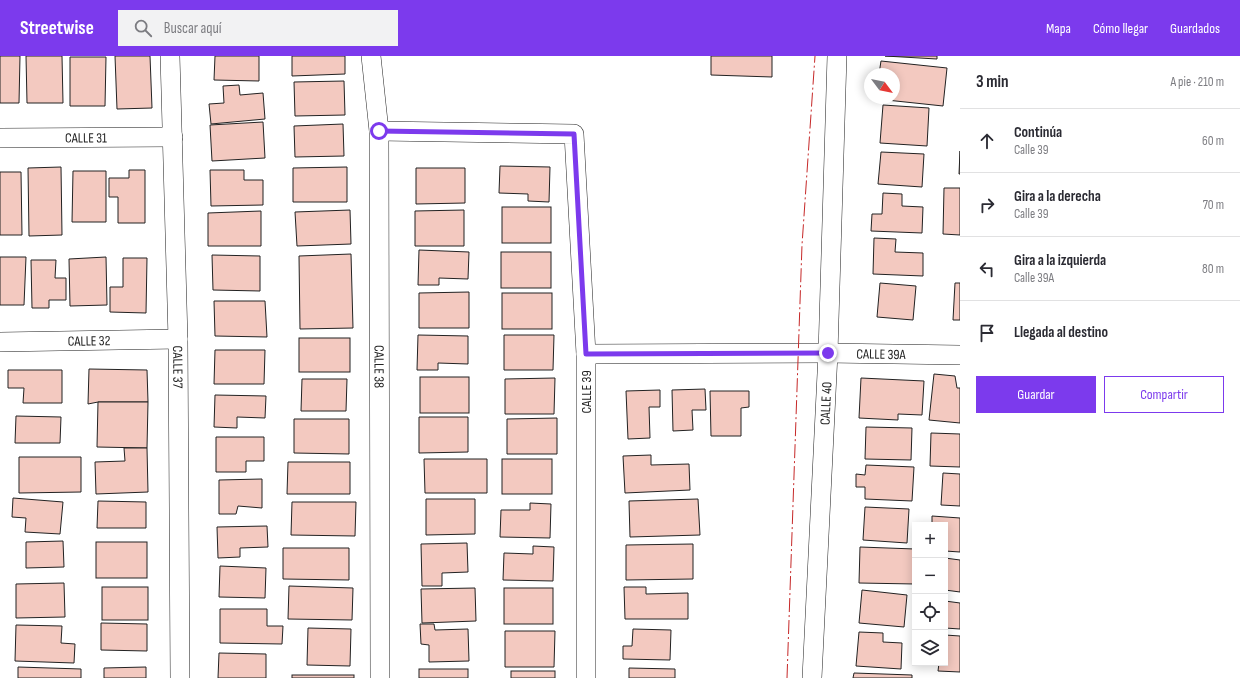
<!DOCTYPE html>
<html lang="es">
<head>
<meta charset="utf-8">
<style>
	:root { --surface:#fff; --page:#f2f2f3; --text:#2b2b33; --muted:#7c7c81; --line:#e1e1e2; --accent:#7c3aed }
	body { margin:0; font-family:"Sofia Sans Condensed",sans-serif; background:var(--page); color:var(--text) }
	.controls { position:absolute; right:12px; bottom:12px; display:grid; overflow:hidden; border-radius:0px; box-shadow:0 2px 10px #0003 }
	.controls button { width:36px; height:36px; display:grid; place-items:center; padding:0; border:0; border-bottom:1px solid var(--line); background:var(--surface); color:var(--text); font:20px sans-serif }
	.compass { position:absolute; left:864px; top:12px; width:36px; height:36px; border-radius:50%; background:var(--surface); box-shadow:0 2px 10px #0003; rotate:122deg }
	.stop { position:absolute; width:12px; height:12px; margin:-9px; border:3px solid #7c3aed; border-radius:50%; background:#fff }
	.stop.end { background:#7c3aed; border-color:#fff; box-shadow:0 1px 4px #0008 }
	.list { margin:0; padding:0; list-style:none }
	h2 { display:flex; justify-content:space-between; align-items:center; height:52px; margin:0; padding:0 16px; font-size:17px }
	h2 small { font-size:13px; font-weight:400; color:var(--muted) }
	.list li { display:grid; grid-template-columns:26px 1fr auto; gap:12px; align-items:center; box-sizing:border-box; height:64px; padding:0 16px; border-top:1px solid var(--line) }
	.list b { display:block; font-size:15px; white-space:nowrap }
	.list p { margin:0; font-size:13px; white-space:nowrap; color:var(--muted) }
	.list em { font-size:13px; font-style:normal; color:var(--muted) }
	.actions { display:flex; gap:8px; padding:12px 16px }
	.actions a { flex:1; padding:9px 0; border:1px solid var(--accent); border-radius:0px; text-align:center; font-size:14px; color:var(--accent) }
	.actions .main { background:var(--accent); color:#fff }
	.icon { flex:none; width:22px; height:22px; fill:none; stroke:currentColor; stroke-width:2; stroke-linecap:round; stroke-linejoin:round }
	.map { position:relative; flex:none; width:960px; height:622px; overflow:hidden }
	header { display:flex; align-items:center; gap:24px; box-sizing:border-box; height:56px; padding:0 20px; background:var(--accent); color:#fff }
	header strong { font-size:19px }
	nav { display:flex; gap:22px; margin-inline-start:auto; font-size:14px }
	.search { width:280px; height:36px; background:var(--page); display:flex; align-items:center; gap:10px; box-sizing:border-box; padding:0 14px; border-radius:0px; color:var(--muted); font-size:15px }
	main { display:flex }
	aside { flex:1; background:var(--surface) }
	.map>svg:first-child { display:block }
	.building { fill:#f3c9c0; stroke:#222 }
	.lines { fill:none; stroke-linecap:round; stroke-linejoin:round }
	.minor-casing { stroke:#222; stroke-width:20 }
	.minor { stroke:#fff; stroke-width:19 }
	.power { stroke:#c62828; stroke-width:1; stroke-dasharray:14 3 2 3; stroke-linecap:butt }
	.route { stroke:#7c3aed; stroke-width:5 }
	.labels { text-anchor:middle; stroke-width:3; stroke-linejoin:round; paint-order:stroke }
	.street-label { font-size:14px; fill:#222; stroke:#fff }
</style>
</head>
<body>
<header>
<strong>Streetwise</strong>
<div class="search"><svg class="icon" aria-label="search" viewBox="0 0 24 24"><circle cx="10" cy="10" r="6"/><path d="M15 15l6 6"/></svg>Buscar aquí</div>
<nav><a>Mapa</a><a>Cómo llegar</a><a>Guardados</a></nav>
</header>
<main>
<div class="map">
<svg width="960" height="622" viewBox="0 0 960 622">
	<rect width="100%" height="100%" fill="#fff"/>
	<!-- building -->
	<g class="building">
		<path d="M 0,0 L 20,0 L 19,47 L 0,47 Z"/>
		<path d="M 26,0 L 62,0 L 63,47 L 27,47 Z"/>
		<path d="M 115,0 L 150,0 L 152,52 L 117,53 Z"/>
		<path d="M 215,0 L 259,0 L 259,25 L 214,24 Z"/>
		<path d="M 292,0 L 345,0 L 345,18 L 292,20 Z"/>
		<path d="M 711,0 L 772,0 L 772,21 L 711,19 Z"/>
		<path d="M 885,0 L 937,0 L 937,3 Z"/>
		<path d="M 70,1 L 106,1 L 105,50 L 70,50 Z"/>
		<path d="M 881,5 L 947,12 L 943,50 L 877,43 L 894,42 L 894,18 L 879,18 Z"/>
		<path d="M 344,25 L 345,59 L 295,60 L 294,26 Z"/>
		<path d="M 239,29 L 240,39 L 263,37 L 265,63 L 211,68 L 209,48 L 224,47 L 223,30 Z"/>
		<path d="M 883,49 L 929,52 L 927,90 L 880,87 Z"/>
		<path d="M 263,66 L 265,102 L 212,105 L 210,69 Z"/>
		<path d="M 343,68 L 344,100 L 295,101 L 294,70 Z"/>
		<path d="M 960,95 L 960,118 L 959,118 Z"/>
		<path d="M 881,96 L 924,98 L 922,131 L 878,128 Z"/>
		<path d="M 500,110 L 550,111 L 549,146 L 528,145 L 528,138 L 499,137 Z"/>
		<path d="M 61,111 L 62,179 L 29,180 L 28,112 Z"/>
		<path d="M 347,111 L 347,146 L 293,146 L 293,112 Z"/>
		<path d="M 416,112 L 465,112 L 465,147 L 416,148 Z"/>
		<path d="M 129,114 L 145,114 L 145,167 L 118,167 L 118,141 L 109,141 L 109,122 L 129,122 Z"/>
		<path d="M 210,114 L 244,114 L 244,124 L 263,124 L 263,149 L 211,150 Z"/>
		<path d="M 73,115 L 106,115 L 106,166 L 72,166 Z"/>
		<path d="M 0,116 L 21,116 L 22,179 L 0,179 Z"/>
		<path d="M 944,132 L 960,132 L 960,179 L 943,178 Z"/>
		<path d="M 883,137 L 902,138 L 902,150 L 923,151 L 922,177 L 871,175 L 872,158 L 882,158 Z"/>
		<rect x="502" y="151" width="49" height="36"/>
		<path d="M 350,154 L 351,188 L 297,190 L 295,156 Z"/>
		<path d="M 464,154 L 464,190 L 415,190 L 415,155 Z"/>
		<path d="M 261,155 L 261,190 L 208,190 L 208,157 Z"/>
		<path d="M 874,182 L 896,183 L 895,196 L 923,197 L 923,220 L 873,218 Z"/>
		<path d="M 419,194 L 469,196 L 468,223 L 439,222 L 439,229 L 418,229 Z"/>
		<rect x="501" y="196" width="50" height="36"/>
		<path d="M 351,198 L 353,272 L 300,273 L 299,200 Z"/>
		<path d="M 212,199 L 260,200 L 260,235 L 213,234 Z"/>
		<path d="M 0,201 L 26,201 L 24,249 L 0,249 Z"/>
		<path d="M 106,201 L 107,249 L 70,250 L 69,203 Z"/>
		<path d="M 123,202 L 147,202 L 146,257 L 110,256 L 110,231 L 123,231 Z"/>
		<path d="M 31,204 L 56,204 L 55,222 L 66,222 L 66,244 L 49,244 L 49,252 L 32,252 Z"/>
		<path d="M 880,227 L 916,230 L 913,264 L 877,261 Z"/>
		<path d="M 955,227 L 960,227 L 960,264 L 953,264 Z"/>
		<path d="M 469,236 L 469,272 L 419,272 L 419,237 Z"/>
		<rect x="502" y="237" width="50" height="36"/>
		<path d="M 214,245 L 265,245 L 267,281 L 215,280 Z"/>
		<path d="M 418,279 L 468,280 L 468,308 L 438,307 L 438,314 L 417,314 Z"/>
		<path d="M 504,279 L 554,279 L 553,314 L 504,314 Z"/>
		<rect x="299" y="282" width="51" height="34"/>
		<path d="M 215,294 L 265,294 L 264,328 L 214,328 Z"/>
		<path d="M 89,313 L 147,314 L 148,346 L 98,346 L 88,348 Z"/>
		<path d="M 8,314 L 62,314 L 62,347 L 23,347 L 24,332 L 8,332 Z"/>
		<path d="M 934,318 L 955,320 L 957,332 L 960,332 L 960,367 L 929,364 Z"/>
		<rect x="420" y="321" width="49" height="36"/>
		<path d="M 555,322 L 554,358 L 505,358 L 505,323 Z"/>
		<path d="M 861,322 L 924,325 L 922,359 L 898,358 L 898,364 L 859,362 Z"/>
		<path d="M 302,323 L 347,323 L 346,355 L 301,355 Z"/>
		<path d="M 705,333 L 706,354 L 692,354 L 693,374 L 673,375 L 672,334 Z"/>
		<path d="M 660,334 L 660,351 L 649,351 L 650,382 L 628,383 L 626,335 Z"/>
		<path d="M 710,335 L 749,335 L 749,351 L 741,352 L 741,380 L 711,380 Z"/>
		<path d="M 215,339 L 266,340 L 265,362 L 237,361 L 237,372 L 214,371 Z"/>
		<path d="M 98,346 L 148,346 L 147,392 L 97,391 Z"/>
		<path d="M 16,360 L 61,361 L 60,387 L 15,387 Z"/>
		<path d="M 419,361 L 468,361 L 468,396 L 419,397 Z"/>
		<path d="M 557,362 L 557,398 L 507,398 L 507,363 Z"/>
		<path d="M 294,363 L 349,363 L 349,398 L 294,397 Z"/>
		<path d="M 866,371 L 912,372 L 911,404 L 865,403 Z"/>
		<path d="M 931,377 L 960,378 L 960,411 L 930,410 Z"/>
		<path d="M 216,381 L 264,381 L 264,405 L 246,405 L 246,416 L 216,416 Z"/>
		<path d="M 124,392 L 147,392 L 148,436 L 96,438 L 95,406 L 125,405 Z"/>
		<path d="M 651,399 L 651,409 L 689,408 L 690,434 L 625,437 L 623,400 Z"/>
		<path d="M 19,401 L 81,401 L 81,436 L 19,437 Z"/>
		<path d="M 424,403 L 487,403 L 487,437 L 425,437 Z"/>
		<rect x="502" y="403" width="50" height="35"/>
		<path d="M 288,406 L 350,406 L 350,438 L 287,438 Z"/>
		<path d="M 866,409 L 914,411 L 912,445 L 865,443 L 865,431 L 856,431 L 856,418 L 865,419 Z"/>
		<path d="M 943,417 L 960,418 L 960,450 L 941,449 Z"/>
		<path d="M 262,423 L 262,452 L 238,450 L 236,458 L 219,458 L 219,424 Z"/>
		<path d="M 13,442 L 63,446 L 60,478 L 25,476 L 26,462 L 12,461 Z"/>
		<path d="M 426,443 L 475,443 L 475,478 L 426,479 Z"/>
		<path d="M 698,443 L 700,479 L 630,481 L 629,445 Z"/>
		<path d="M 98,445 L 146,446 L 146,472 L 97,472 Z"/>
		<path d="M 292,446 L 356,446 L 355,480 L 291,479 Z"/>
		<path d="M 530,447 L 551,448 L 550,482 L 500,481 L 501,454 L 530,454 Z"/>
		<path d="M 865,451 L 909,453 L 907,487 L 863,484 Z"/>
		<path d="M 932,460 L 960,462 L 960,496 L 945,495 L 945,469 L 932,469 Z"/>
		<path d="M 267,470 L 268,491 L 240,492 L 240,501 L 218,502 L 217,471 Z"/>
		<path d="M 63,485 L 64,511 L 26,512 L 26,486 Z"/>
		<rect x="96" y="486" width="51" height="36"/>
		<path d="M 467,487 L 468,516 L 442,517 L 442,530 L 422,530 L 421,488 Z"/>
		<path d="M 693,488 L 693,523 L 626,524 L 626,489 Z"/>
		<path d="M 533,490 L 554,491 L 553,525 L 503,524 L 504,497 L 533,498 Z"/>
		<path d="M 860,491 L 915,493 L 915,528 L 859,527 Z"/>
		<path d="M 283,492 L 349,492 L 349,524 L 283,523 Z"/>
		<path d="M 945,502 L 960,504 L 960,536 L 945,534 Z"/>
		<path d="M 220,510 L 266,512 L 265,542 L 219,541 Z"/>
		<path d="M 64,527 L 65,561 L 16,562 L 16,528 Z"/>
		<path d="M 289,530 L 353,532 L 352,564 L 288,563 Z"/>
		<rect x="102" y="531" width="46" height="33"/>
		<path d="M 624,531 L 646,531 L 646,538 L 688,537 L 688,563 L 625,563 Z"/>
		<path d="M 475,532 L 476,565 L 422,567 L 421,533 Z"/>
		<rect x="504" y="532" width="49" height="36"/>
		<path d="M 862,534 L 907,539 L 904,571 L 859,567 Z"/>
		<path d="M 945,545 L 960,547 L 960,573 L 945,572 Z"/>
		<path d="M 220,553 L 267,553 L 267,570 L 283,570 L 282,588 L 220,587 Z"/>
		<path d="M 101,567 L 147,568 L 147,595 L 101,594 Z"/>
		<path d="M 420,568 L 434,568 L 435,574 L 468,573 L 469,605 L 429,606 L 429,589 L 421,588 Z"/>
		<path d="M 16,569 L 62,570 L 61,587 L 75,588 L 74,607 L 15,605 Z"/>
		<path d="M 308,572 L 351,573 L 350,610 L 307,609 Z"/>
		<path d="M 633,573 L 671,574 L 670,604 L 623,603 L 623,590 L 632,590 Z"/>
		<path d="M 505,575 L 555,575 L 554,611 L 505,611 Z"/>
		<path d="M 859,576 L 883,577 L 883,586 L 902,587 L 901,613 L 856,610 Z"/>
		<path d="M 945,579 L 960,580 L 960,616 L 938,615 L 939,607 L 945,607 Z"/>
		<path d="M 219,597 L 266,598 L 266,622 L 218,622 Z"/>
		<path d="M 18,611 L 81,613 L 81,622 L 18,622 Z"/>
		<path d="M 146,611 L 146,622 L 104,622 L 104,612 Z"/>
		<path d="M 629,612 L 675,613 L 675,622 L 629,622 Z"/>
		<rect x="419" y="613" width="49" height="9"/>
		<rect x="511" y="615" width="44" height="7"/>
		<path d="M 854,617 L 912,619 L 912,622 L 853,622 Z"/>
		<rect x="292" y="619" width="62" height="3"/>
	</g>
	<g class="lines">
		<!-- minor casing -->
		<g class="minor-casing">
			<g id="minor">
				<path id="s1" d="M 170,0 L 178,283 L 180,622"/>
				<path id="s2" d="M 371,0 L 379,75 L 380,622"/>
				<path d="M 379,75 L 574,78 L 586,298 L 586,622"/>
				<path id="s3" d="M 0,82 L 173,81"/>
				<path id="s4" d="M 0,286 L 178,283"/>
				<path id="s5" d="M 586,298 L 828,297 L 960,299"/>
				<path id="s6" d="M 812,622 L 828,297 L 837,0"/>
			</g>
		</g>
		<!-- minor -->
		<use href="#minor" class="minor"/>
		<!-- power -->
		<path class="power" d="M 787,622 L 802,189 L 815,0"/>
	</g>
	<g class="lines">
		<!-- route -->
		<path class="route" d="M 379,75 L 574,78 L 586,298 L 828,297"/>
	</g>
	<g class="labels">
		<!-- street labels -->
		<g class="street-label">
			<text dy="5" stroke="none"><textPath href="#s3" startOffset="86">CALLE 31</textPath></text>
			<text dy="5" stroke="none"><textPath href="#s4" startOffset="89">CALLE 32</textPath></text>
			<text dy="5" stroke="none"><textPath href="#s5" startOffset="295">CALLE 39A</textPath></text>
			<text dy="5" stroke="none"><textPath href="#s1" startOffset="311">CALLE 37</textPath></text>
			<text dy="5" stroke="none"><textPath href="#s2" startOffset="311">CALLE 38</textPath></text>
			<text transform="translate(586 336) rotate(-90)" y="5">CALLE 39</text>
			<text dy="5" stroke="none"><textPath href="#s6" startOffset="275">CALLE 40</textPath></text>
		</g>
	</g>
</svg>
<div class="controls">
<button>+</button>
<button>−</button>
<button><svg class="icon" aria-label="locate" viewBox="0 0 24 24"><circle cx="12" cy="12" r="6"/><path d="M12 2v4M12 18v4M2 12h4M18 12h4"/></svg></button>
<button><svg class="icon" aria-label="layers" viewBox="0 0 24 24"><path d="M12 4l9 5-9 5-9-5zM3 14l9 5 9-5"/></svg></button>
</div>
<svg class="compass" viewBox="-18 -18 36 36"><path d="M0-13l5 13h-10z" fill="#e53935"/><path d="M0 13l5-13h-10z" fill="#7c7c81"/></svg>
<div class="stop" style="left:379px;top:75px"></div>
<div class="stop end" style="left:828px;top:297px"></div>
</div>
<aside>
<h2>3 min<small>A pie · 210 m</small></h2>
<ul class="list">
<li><svg class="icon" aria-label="ahead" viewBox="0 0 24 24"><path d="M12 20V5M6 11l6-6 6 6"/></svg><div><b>Continúa</b><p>Calle 39</p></div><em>60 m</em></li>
<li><svg class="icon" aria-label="right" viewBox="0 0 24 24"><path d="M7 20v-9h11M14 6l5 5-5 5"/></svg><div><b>Gira a la derecha</b><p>Calle 39</p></div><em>70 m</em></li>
<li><svg class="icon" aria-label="left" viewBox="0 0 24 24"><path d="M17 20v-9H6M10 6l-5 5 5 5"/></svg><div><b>Gira a la izquierda</b><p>Calle 39A</p></div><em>80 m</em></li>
<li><svg class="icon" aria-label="arrive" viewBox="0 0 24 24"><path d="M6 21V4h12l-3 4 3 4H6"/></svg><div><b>Llegada al destino</b></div></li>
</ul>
<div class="actions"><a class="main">Guardar</a><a>Compartir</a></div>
</aside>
</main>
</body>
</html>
